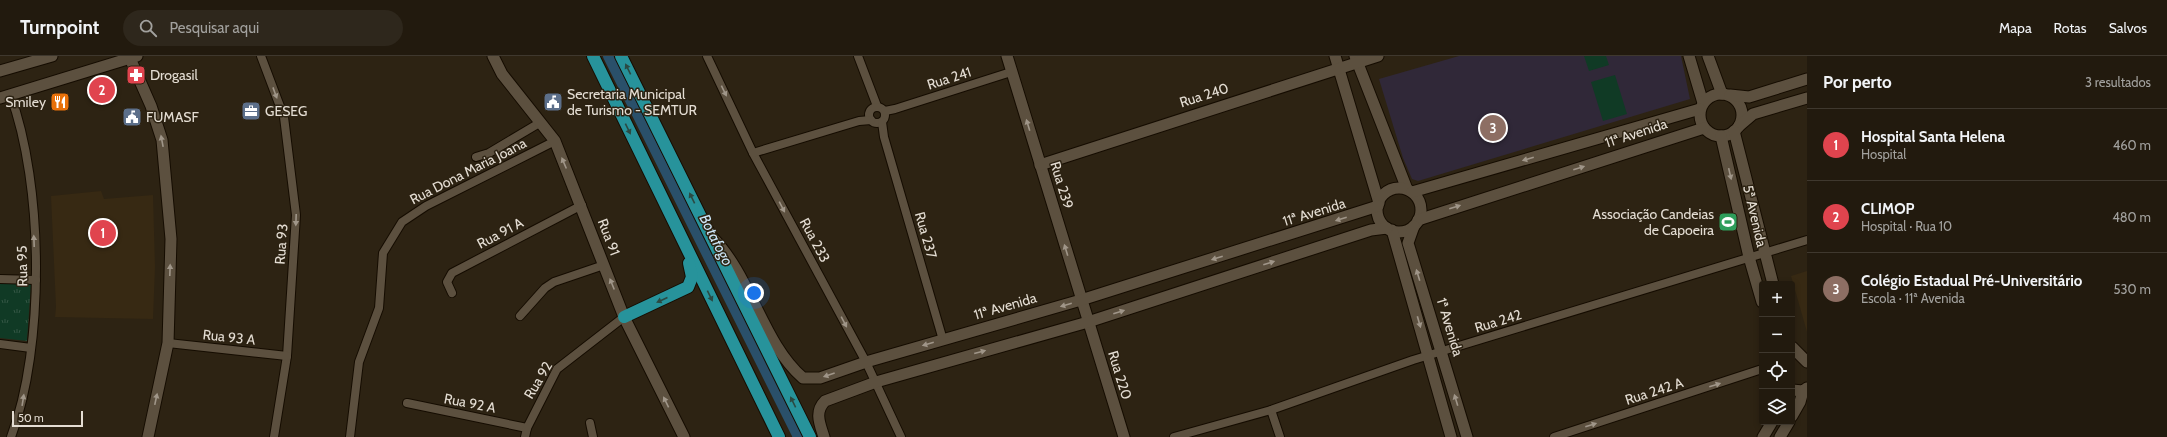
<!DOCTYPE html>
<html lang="pt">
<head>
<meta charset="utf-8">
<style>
	:root { --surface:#221a0e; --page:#2e271c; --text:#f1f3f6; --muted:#a2a19e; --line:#3f382e; --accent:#0f766e }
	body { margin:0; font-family:Cabin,sans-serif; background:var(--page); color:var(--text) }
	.controls { position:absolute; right:12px; bottom:12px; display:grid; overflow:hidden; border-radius:4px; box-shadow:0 2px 6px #0003 }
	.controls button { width:36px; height:36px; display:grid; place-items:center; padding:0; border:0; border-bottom:1px solid var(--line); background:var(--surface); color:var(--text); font:20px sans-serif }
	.scale { position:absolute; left:12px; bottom:10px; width:71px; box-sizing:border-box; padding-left:4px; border:2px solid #e4ddd3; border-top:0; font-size:11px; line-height:14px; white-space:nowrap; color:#e4ddd3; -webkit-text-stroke:3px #2d2313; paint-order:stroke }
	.you { position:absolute; left:754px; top:237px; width:14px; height:14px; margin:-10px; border:3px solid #fff; border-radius:50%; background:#1a73e8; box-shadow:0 0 0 6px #1a73e833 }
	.badge { display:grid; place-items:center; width:26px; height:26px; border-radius:50%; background:var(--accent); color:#fff; font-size:13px; font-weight:700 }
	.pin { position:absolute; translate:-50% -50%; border:2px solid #fff; box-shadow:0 1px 4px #0006 }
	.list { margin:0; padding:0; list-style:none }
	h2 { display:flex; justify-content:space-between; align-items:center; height:52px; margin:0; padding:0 16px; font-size:17px }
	h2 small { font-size:13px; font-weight:400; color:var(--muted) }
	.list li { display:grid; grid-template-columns:26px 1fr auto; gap:12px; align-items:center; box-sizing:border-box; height:72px; padding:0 16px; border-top:1px solid var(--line) }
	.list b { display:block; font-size:15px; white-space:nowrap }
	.list p { margin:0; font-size:13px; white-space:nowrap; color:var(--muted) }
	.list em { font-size:13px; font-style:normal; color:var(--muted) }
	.icon { flex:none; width:22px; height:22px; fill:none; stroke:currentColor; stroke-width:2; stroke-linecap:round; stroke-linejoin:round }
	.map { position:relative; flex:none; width:1807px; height:381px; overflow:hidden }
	header { display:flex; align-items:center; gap:24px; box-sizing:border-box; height:56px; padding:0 20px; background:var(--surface); border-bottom:1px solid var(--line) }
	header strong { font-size:19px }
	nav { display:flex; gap:22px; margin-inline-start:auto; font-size:14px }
	.search { width:280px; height:36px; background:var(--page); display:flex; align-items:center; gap:10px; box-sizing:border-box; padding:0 14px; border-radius:22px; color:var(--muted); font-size:15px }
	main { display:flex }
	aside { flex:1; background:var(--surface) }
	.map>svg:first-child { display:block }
	.built { fill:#372913 }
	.education { fill:#302838 }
	.green { fill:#103a25 }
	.park { fill:url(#park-tufts) }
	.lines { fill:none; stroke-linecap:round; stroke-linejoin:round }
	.canal { stroke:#2a506a; stroke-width:10 }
	.street-casing { stroke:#150c01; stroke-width:10 }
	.secondary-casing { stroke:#150c01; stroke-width:13 }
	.primary-casing { stroke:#150c01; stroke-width:14 }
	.street { stroke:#5c503f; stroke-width:8 }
	.secondary { stroke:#5c503f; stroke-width:11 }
	.primary { stroke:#27939b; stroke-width:12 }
	.oneway { fill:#2b4a43 }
	.oneway2 { fill:#a09689 }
	.labels { text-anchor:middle; stroke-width:3; stroke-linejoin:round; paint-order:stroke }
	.poi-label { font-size:14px; fill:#e4ddd3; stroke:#2d2313; text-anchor:start }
	.street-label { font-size:14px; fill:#e4ddd3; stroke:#2d2313 }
	.water-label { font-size:15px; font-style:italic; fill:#cce5f7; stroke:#2d2313 }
</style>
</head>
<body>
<header>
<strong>Turnpoint</strong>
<div class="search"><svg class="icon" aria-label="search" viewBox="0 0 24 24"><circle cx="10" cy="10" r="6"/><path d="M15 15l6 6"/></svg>Pesquisar aqui</div>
<nav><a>Mapa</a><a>Rotas</a><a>Salvos</a></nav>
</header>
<main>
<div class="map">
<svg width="1807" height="381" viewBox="0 0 1807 381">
	<defs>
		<pattern id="park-tufts" width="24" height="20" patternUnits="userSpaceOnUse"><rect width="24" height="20" fill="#103a25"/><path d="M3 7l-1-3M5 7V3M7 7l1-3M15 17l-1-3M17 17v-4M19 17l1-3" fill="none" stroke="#335644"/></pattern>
	</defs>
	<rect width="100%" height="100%" fill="#2d2313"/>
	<!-- built -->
	<g class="built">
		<path d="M 101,135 L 104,143 L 153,139 L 155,211 L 153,263 L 55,261 L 56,251 L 51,140 Z"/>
		<path d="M 1807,215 L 1807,276 L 1791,220 Z"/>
	</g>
	<!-- education -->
	<path class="education" d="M 1459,0 L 1681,0 L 1690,43 L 1418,125 L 1412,123 L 1403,102 L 1379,23 Z"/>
	<!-- green -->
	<g class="green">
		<path d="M 1584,0 L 1606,0 L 1609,9 L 1589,15 Z"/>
		<path d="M 1615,19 L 1627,58 L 1603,65 L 1591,26 Z"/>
	</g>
	<!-- park -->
	<path class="park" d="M 0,227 L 31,228 L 27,285 L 0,282 Z"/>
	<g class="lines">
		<!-- canal -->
		<path class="canal" d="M 608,0 L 798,381"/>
		<!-- street casing -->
		<g class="street-casing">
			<g id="street">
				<path d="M 261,0 L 284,61 L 296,159 L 287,300 L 274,381"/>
				<path d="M 707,0 L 753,97 L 866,306 L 901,381"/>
				<path d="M 858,0 L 877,50"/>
				<path d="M 10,38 C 44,129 45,291 11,381"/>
				<circle cx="877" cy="59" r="8"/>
				<path d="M 885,55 L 895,53 L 1011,16"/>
				<path d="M 882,66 L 884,81 L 943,284"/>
				<path d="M 753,97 L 859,65 L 871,64"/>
				<path d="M 476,101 L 489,97 L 541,66"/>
				<path d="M 0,223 L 36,224"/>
				<path d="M 452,237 L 447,226 L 452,217 L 582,149"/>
				<path d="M 520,260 L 545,232 L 554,226 L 604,209"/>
				<path d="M 168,287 L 287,300"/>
				<path d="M 0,288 L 31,292"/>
				<path d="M 407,347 L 527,372"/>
				<path d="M 1271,354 L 1280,381"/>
				<path d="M 590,367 L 593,381"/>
				<path d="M 350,381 L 359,306 L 379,252 L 383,197 L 402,166 L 426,150 L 555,85"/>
				<path d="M 525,381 L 527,372 L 557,313 L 624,261"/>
				<path d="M 1174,381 L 1271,354 L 1413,304 L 1807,184"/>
				<path d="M 1554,381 L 1762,313"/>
			</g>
		</g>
		<!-- secondary casing -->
		<g class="secondary-casing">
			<g id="secondary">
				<path d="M 129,0 L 151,50 L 162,84 L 171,183 L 168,287 L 148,381"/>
				<path d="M 493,0 L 502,18 L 555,85 L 624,261 L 684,381"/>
				<path d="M 1007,0 L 1124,381"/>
				<path d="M 1335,0 L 1379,147"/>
				<path d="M 1355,0 L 1407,133"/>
				<path d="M 1689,0 L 1703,47"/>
				<path d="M 1708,0 L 1722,38"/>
				<path d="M 0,15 L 52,0"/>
				<circle cx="1721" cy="59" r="21"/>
				<path d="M 1730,39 L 1749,41 L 1807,23"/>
				<path d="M 0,42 L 137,0"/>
				<path d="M 1739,70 L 1753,58 L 1807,42"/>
				<path d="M 1734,75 L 1773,228"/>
				<path d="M 1721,80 L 1749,201 L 1762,246"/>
				<path d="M 1040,109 L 1378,0"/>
				<circle cx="1399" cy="154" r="22"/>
				<path d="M 1412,136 L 1700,53"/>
				<path d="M 1418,164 L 1704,72"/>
				<path d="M 1414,170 L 1408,187 L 1467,381"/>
				<path d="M 1392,174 L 1451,381"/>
				<path d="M 713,182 C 751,221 763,288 803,322 L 820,322 L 866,306 L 1081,244 L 1378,150"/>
				<path d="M 1792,291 L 1807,306"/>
				<path d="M 1792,334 L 1803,335 L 1807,332"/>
				<path d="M 1792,360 L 1800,346 L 1803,335"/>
				<path d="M 824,381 C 820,368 814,356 825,345 L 876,326 L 1088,266 L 1371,174 L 1387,172"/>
				<path d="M 1763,381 L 1772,366"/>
				<path d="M 1780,381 L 1789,366"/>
			</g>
		</g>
		<!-- primary casing -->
		<g class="primary-casing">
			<g id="primary">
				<path d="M 593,0 L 779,381"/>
				<path d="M 621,0 L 810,381"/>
				<path d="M 624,261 L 688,231 L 692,221 L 689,207"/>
			</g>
		</g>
		<!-- street -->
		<use href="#street" class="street"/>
		<!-- secondary -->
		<use href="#secondary" class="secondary"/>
		<!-- primary -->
		<use href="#primary" class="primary"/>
	</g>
	<!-- one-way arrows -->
	<defs><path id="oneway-solid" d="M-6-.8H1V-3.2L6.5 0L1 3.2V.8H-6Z"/></defs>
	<g class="oneway">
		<use href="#oneway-solid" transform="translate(628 13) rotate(-116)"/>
		<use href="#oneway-solid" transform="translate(628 73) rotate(64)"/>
		<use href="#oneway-solid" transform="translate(692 142) rotate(-116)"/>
		<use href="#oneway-solid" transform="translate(710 240) rotate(64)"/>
		<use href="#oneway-solid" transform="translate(662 244) rotate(156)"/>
		<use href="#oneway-solid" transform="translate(793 346) rotate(-116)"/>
	</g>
	<g class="oneway2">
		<use href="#oneway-solid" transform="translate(724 35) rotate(64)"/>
		<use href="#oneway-solid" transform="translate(275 37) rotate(70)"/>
		<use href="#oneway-solid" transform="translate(1028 69) rotate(-107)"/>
		<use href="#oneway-solid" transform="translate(162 85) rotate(-101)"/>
		<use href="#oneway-solid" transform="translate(1528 103) rotate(164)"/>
		<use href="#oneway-solid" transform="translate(564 107) rotate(-113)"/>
		<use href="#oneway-solid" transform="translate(1579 112) rotate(-18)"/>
		<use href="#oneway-solid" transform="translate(1730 118) rotate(77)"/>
		<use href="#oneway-solid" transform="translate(782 151) rotate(62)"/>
		<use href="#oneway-solid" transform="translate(1455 151) rotate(-18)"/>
		<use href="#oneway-solid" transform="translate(1341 163) rotate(163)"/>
		<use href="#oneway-solid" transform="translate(296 164) rotate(92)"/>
		<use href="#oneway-solid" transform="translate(34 185) rotate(-92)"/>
		<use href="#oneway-solid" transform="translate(1066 194) rotate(-107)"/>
		<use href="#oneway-solid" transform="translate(1217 202) rotate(163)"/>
		<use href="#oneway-solid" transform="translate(1269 207) rotate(-18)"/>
		<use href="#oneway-solid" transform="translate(170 214) rotate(-88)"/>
		<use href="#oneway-solid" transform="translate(1418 219) rotate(-107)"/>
		<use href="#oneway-solid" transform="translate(612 228) rotate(-112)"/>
		<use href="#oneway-solid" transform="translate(1066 249) rotate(164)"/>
		<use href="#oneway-solid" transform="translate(1119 256) rotate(-18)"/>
		<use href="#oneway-solid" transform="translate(844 266) rotate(62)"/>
		<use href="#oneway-solid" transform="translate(1419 266) rotate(74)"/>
		<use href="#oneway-solid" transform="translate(928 288) rotate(164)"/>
		<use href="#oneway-solid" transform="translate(980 296) rotate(-15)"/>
		<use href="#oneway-solid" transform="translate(829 319) rotate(161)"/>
		<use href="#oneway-solid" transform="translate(1715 329) rotate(-18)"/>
		<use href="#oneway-solid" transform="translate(156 343) rotate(-78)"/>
		<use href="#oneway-solid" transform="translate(23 344) rotate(-81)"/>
		<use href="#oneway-solid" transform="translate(1456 344) rotate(-107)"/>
		<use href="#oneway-solid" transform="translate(666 346) rotate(-116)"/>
		<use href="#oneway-solid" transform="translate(1591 369) rotate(-18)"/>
	</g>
	<!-- icons -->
	<defs>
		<g id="pharmacy-square" transform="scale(1)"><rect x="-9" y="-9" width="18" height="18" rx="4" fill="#e0444e" stroke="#2d2313"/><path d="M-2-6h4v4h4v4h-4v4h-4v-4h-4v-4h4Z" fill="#fff"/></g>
		<g id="restaurant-square" transform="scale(1)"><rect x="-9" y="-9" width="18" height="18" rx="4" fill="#e8710a" stroke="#2d2313"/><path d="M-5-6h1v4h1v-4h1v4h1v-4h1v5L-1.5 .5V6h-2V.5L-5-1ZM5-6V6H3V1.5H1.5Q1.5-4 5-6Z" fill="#fff"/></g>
		<g id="civic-square" transform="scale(1)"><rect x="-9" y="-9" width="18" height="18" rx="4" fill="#5c6f8a" stroke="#2d2313"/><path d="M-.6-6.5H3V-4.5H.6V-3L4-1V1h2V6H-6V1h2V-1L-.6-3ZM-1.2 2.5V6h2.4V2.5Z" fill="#fff"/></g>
		<g id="office-square" transform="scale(1)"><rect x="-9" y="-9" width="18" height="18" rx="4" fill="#5c6f8a" stroke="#2d2313"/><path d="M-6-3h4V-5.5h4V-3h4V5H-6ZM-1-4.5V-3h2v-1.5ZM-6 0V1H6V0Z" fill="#fff"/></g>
		<g id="stadium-square" transform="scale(1)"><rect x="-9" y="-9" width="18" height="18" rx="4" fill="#2e9e5b" stroke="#2d2313"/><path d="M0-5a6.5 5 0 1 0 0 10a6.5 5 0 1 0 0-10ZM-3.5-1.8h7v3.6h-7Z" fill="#fff"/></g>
	</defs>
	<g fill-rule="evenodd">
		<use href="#pharmacy-square" x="136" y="19"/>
		<use href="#restaurant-square" x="60" y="46"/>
		<use href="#civic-square" x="553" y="46"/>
		<use href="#office-square" x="251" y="55"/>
		<use href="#civic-square" x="132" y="61"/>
		<use href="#stadium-square" x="1728" y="166"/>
	</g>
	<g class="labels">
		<!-- poi labels -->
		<g class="poi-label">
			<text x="150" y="24">Drogasil</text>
			<text x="567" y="43">Secretaria Municipal<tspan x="567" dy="16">de Turismo - SEMTUR</tspan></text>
			<text x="46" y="51" text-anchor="end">Smiley</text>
			<text x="265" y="60">GESEG</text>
			<text x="146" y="66">FUMASF</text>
			<text x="1714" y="163" text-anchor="end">Associação Candeias<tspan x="1714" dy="16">de Capoeira</tspan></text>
		</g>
		<!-- street labels -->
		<g class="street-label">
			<text transform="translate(949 22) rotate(-18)" y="5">Rua 241</text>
			<text transform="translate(1204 39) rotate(-18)" y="5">Rua 240</text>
			<text transform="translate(1636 77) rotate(-18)" y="5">11ª Avenida</text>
			<text transform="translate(468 115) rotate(-27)" y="5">Rua Dona Maria Joana</text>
			<text transform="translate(1062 129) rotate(73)" y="5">Rua 239</text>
			<text transform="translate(1314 156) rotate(-17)" y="5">11ª Avenida</text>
			<text transform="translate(1755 160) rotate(77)" y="5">5ª Avenida</text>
			<text transform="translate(500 177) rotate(-28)" y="5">Rua 91 A</text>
			<text transform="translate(926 179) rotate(74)" y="5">Rua 237</text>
			<text transform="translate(609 181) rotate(69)" y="5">Rua 91</text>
			<text transform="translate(815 184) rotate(62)" y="5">Rua 233</text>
			<text transform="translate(281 188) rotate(-86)" y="5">Rua 93</text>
			<text transform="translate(22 210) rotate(-91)" y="5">Rua 95</text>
			<text transform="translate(1005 250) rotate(-16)" y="5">11ª Avenida</text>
			<text transform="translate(1498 265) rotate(-17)" y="5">Rua 242</text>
			<text transform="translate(1450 271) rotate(73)" y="5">1ª Avenida</text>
			<text transform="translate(229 281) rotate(6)" y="5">Rua 93 A</text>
			<text transform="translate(1120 319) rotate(73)" y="5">Rua 220</text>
			<text transform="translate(538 324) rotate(-59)" y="5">Rua 92</text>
			<text transform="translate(1654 335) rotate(-18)" y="5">Rua 242 A</text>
			<text transform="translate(470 347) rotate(11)" y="5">Rua 92 A</text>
		</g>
		<!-- water labels -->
		<g class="water-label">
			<text transform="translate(716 184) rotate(63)" y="5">Botafogo</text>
		</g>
	</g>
</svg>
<div class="controls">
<button>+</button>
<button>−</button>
<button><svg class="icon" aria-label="locate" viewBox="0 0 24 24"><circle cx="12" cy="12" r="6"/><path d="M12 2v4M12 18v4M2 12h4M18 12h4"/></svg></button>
<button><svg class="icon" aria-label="layers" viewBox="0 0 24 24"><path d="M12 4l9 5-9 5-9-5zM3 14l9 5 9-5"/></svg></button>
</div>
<div class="scale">50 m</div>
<div class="you"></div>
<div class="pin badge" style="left:103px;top:177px;background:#e0444e">1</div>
<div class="pin badge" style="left:102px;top:34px;background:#e0444e">2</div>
<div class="pin badge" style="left:1493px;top:72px;background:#8d6e63">3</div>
</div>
<aside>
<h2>Por perto<small>3 resultados</small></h2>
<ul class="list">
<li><span class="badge" style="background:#e0444e">1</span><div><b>Hospital Santa Helena</b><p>Hospital</p></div><em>460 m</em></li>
<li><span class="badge" style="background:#e0444e">2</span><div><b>CLIMOP</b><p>Hospital · Rua 10</p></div><em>480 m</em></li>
<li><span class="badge" style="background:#8d6e63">3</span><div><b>Colégio Estadual Pré-Universitário</b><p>Escola · 11ª Avenida</p></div><em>530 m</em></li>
</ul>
</aside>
</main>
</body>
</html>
